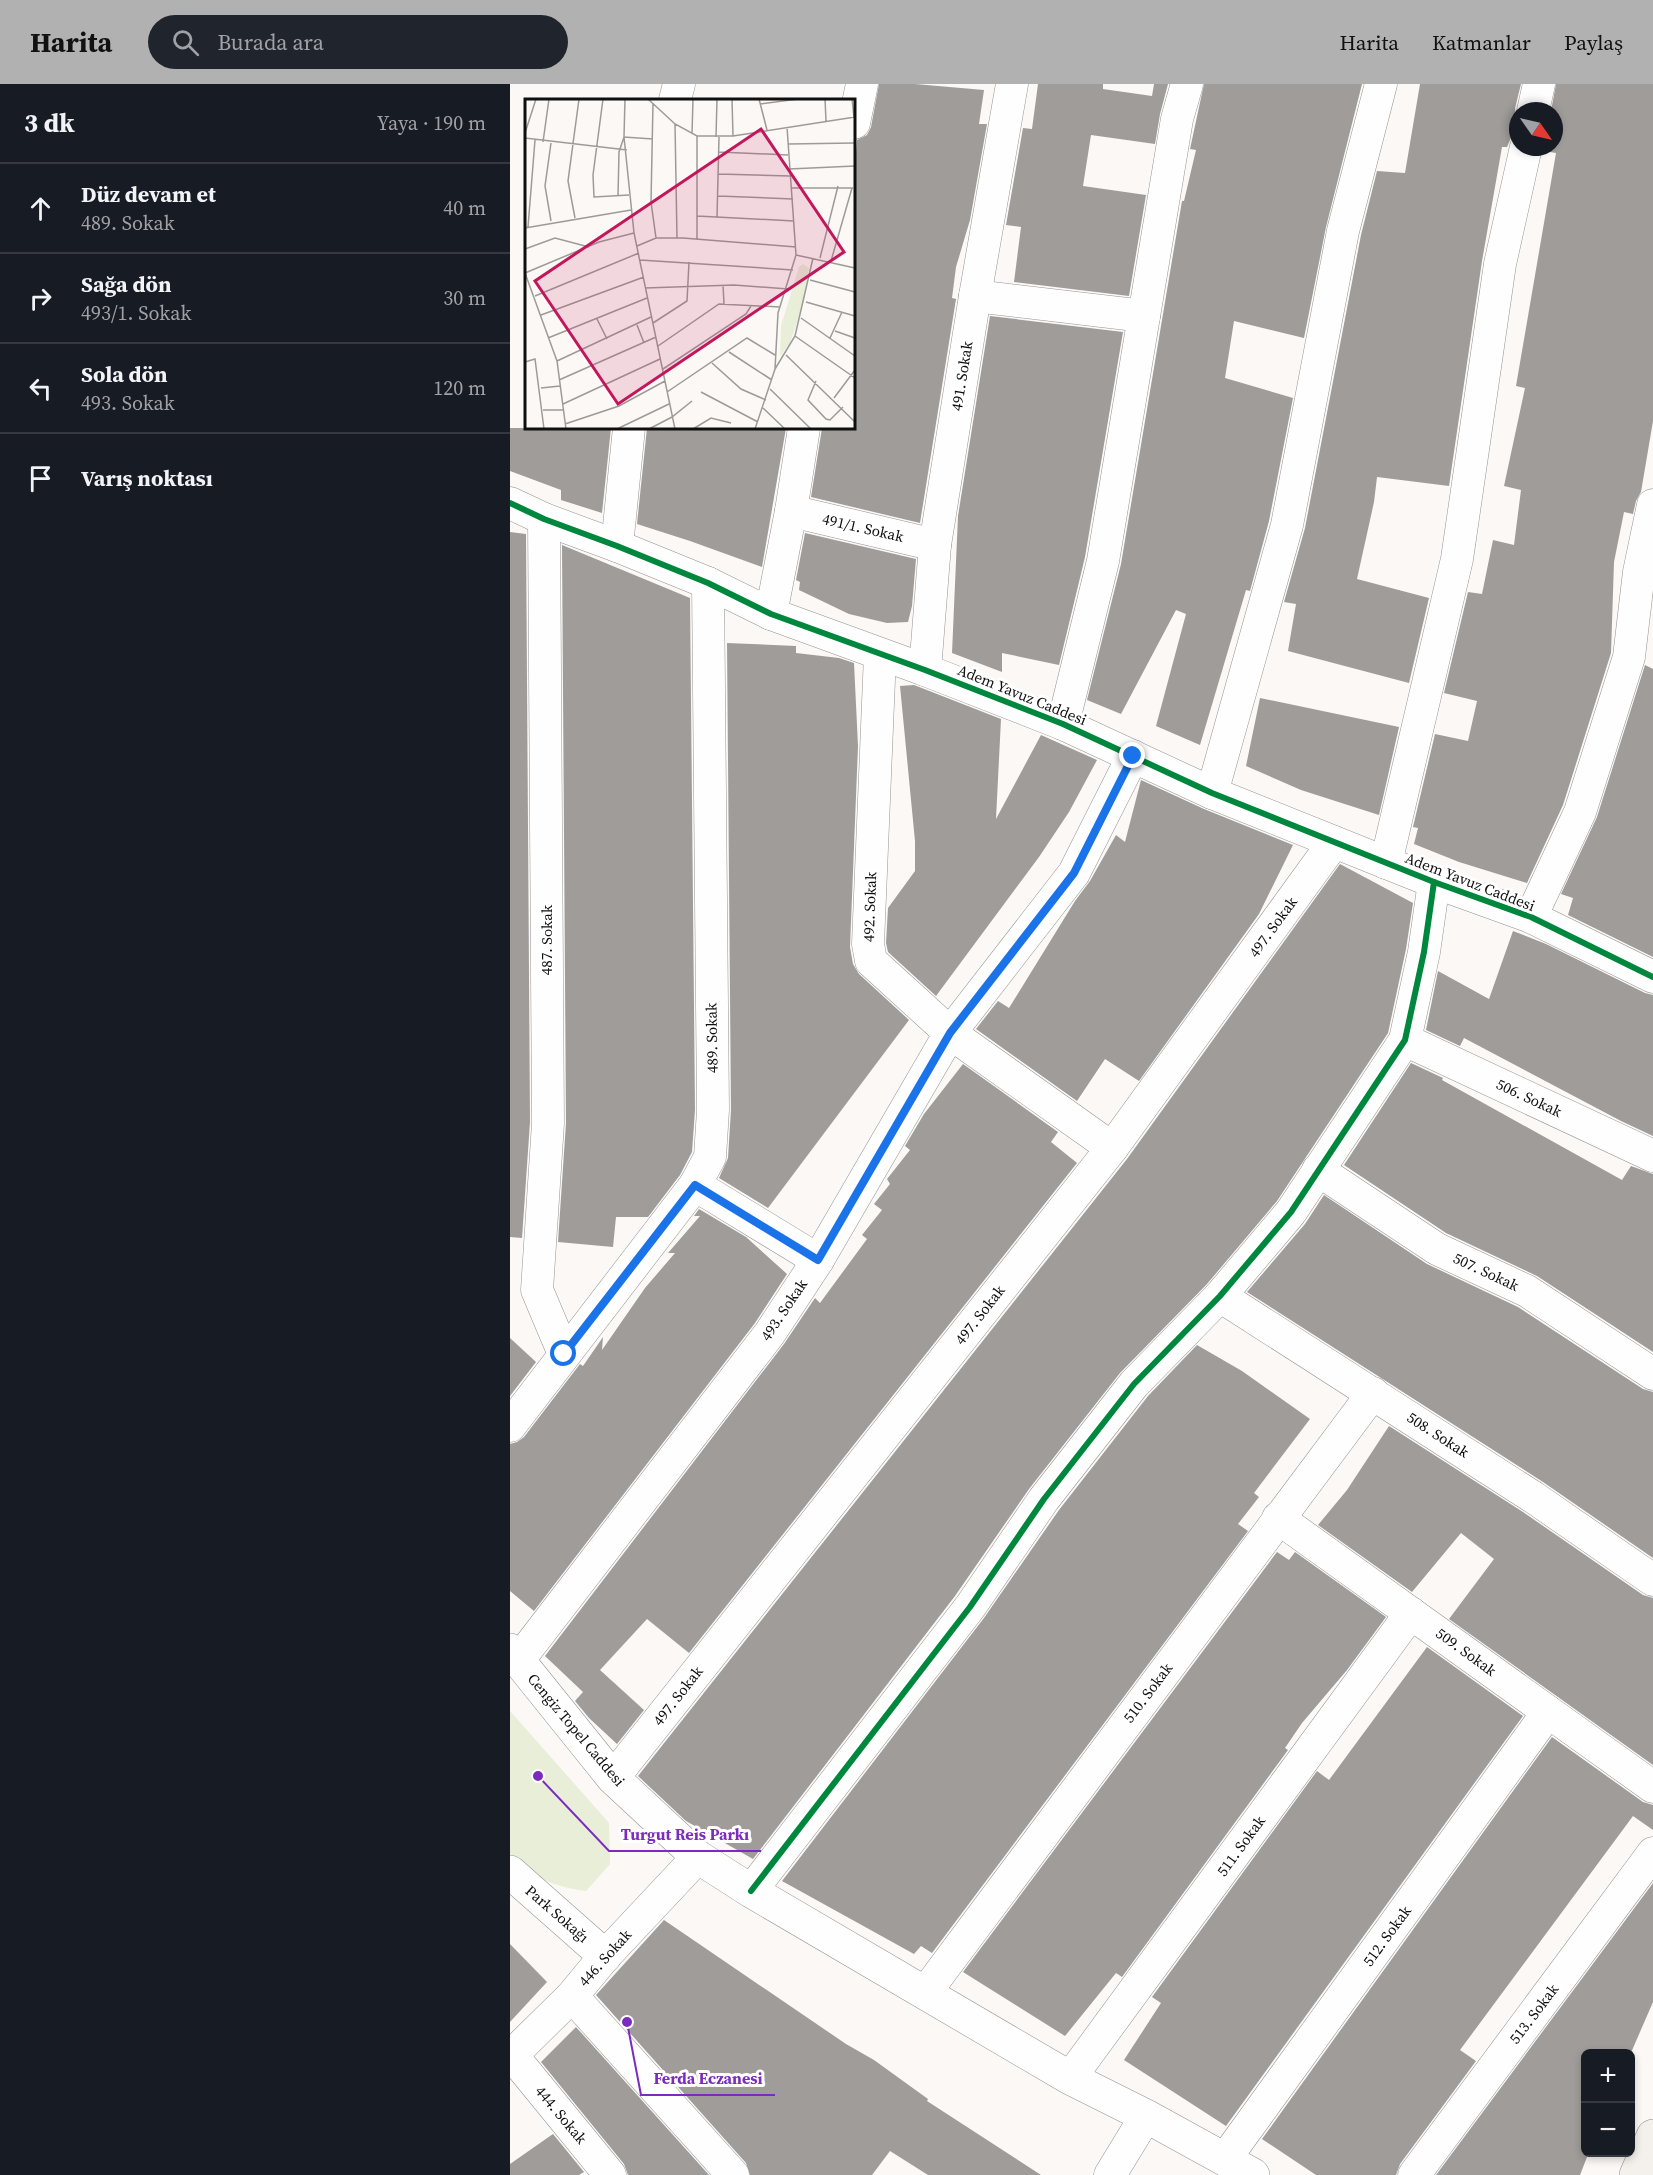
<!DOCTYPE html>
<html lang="tr">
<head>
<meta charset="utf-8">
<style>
	:root { --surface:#171b24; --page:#20242c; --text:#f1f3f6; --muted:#9ea1a6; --line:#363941; --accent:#b1b1b2 }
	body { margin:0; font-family:"Source Serif 4",serif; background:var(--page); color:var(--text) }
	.controls { position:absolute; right:18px; bottom:18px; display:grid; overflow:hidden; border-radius:9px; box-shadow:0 3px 9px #0003 }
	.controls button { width:54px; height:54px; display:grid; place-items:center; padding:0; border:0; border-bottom:2px solid var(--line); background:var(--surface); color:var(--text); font:30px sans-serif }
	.compass { position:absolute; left:999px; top:18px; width:54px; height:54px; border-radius:50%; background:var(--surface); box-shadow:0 3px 9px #0003; rotate:124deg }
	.stop { position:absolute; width:18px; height:18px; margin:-14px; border:4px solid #1a73e8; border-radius:50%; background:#fff }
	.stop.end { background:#1a73e8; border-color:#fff; box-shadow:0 2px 6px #0008 }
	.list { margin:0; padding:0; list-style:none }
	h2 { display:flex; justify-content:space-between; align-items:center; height:78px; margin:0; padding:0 24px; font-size:26px }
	h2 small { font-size:20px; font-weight:400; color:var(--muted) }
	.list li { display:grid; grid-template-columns:39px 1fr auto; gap:18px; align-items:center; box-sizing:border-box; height:90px; padding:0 24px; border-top:2px solid var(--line) }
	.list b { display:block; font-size:22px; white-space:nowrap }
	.list p { margin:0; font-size:20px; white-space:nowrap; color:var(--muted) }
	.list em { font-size:20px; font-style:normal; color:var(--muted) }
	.icon { flex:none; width:33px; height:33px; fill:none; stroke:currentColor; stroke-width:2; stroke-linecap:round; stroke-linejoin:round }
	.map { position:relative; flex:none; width:1143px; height:2091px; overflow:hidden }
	header { display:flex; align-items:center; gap:36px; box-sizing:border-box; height:84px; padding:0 30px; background:var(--accent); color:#111 }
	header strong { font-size:28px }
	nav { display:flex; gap:33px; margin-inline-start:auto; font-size:21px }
	.search { width:420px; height:54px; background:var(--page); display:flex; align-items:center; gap:15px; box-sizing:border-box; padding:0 21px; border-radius:33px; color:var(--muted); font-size:22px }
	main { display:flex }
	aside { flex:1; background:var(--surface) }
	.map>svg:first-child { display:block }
	.green { fill:#e9eed8 }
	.building { fill:#9f9c9a }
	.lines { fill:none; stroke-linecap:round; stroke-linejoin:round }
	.minor-casing { stroke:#959493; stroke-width:33 }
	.tertiary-casing { stroke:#959493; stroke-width:34 }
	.secondary-casing { stroke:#8c8b89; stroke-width:34 }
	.minor { stroke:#fefefe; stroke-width:32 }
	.tertiary { stroke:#fefefe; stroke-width:33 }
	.secondary { stroke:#f4f1ec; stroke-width:33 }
	.cycleway-casing { stroke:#fff; stroke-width:10 }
	.cycleway { stroke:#00873e; stroke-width:6 }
	.route { stroke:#1a73e8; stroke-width:8 }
	.labels { text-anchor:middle; stroke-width:6; stroke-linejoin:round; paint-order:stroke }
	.street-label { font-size:15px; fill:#0f0f0f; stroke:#fff }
	.inset-road { fill:none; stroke:#9d9b99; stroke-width:1.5 }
	.view { fill:#c2185b; fill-opacity:0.15; stroke:#c2185b; stroke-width:3 }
	.inset-edge { fill:none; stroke:#0f0f0f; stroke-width:3 }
	.leader { fill:none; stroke:#7b2cbf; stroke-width:2 }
	.callout-dot { fill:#7b2cbf; stroke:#fff; stroke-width:2 }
	.callout-label { font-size:16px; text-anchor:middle; font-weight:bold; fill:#7b2cbf; stroke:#fff; stroke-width:6; stroke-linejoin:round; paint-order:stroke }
</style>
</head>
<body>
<header>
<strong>Harita</strong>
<div class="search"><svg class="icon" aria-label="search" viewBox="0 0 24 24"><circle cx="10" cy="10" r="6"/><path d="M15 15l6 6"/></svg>Burada ara</div>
<nav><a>Harita</a><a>Katmanlar</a><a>Paylaş</a></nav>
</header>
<main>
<aside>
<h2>3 dk<small>Yaya · 190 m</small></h2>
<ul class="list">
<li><svg class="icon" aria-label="ahead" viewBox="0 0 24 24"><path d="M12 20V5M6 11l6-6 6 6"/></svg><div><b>Düz devam et</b><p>489. Sokak</p></div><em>40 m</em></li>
<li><svg class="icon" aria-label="right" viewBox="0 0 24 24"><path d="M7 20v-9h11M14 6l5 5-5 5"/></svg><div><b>Sağa dön</b><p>493/1. Sokak</p></div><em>30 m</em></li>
<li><svg class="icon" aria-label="left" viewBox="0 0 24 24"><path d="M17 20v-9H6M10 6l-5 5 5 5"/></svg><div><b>Sola dön</b><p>493. Sokak</p></div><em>120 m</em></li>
<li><svg class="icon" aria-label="arrive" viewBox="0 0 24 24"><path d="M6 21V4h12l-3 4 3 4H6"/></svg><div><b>Varış noktası</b></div></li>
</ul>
</aside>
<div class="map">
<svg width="1143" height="2091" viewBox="0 0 1143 2091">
	<rect width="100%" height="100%" fill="#fbf8f5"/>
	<!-- green -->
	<path class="green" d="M 0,1627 L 99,1739 L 100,1780 L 76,1807 C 46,1803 22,1794 0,1771 Z"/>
	<!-- building -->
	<g class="building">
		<path d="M 369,0 L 405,0 L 474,6 L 469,40 L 477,40 L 460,136 L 446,183 L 442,214 L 446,215 L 410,439 L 301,413 L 312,344 L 344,344 L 344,95 L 347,56 L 357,51 L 361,43 Z"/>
		<path d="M 528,0 L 593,0 L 593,5 L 642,12 L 644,0 L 658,0 L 650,30 L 645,60 L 581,51 L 573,102 L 636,111 L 619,212 L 504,198 L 511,143 L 496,141 L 513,44 L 522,45 Z"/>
		<path d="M 694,0 L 852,0 L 816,143 L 794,254 L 724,237 L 715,294 L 783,314 L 759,437 L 740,507 L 736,506 L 690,661 L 646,642 L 676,530 L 666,526 L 611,630 L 577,616 L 611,480 L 672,117 L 674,117 L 686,66 L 680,65 Z"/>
		<path d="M 910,0 L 1011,0 L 1005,24 L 1008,47 L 1002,51 L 997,63 L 992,63 L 972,177 L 939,402 L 867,393 L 864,418 L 847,495 L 919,514 L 899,599 L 778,567 L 786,520 L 774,518 L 795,444 L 851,151 L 867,87 L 895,89 Z"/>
		<path d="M 1046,0 L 1143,0 L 1143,337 L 1131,408 L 1126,417 L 1123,430 L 1114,428 L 1104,478 L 1101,569 L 1053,721 L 1017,799 L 949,778 L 904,760 L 908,744 L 903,743 L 925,650 L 958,657 L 967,617 L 934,609 L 958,508 L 972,510 L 983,456 L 1004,461 L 1011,406 L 994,402 L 1015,304 L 1006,302 L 1046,69 L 1034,67 L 1033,63 L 1044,63 L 1044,27 L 1041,27 Z"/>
		<path d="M 480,232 L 613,248 L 575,473 L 549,581 L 492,569 L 492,588 L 442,569 L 448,432 Z"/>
		<path d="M 0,344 L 101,344 L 92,429 L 51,416 L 51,406 L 0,387 Z"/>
		<path d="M 137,344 L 276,344 L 252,483 L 180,457 L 127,440 Z"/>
		<path d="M 0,448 L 16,450 L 20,1038 L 12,1154 L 0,1153 Z"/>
		<path d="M 295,449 L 406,475 L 402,522 L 398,538 L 377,539 L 339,530 L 289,506 L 290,498 L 286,496 Z"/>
		<path d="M 52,461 L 180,514 L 185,1026 L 182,1068 L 170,1091 L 138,1133 L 106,1133 L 103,1163 L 48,1158 L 56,1039 Z"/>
		<path d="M 217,559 L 286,562 L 286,569 L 329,574 L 344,579 L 348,662 L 340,863 L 343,880 L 349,890 L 399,936 L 258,1124 L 209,1094 L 218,1074 L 221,1026 Z"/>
		<path d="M 1135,581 L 1143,585 L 1143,873 L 1058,831 L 1063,814 L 1051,810 L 1087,733 Z"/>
		<path d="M 404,601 L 491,635 L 486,735 L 531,651 L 587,676 L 559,728 L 529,773 L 426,912 L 378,868 L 376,859 L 378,824 L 405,787 L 405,757 L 390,602 Z"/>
		<path d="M 750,614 L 889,643 L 869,731 L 791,706 L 736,682 Z"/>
		<path d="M 631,696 L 694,725 L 783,761 L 749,830 L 629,997 L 595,975 L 567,1017 L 466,945 L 488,917 L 499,924 L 565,817 L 580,797 L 606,751 L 615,758 Z"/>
		<path d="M 830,780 L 903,819 L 896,865 L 878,949 L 767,1117 L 697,1200 L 610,1289 L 519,1405 L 445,1512 L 243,1775 L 176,1737 L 128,1692 L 617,1075 Z"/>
		<path d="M 1003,847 L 1036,860 L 1135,909 L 1143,911 L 1143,1052 L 1111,1037 L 954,954 L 950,962 L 916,946 L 928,887 L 979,915 Z"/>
		<path d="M 901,979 L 933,994 L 932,996 L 1112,1096 L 1121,1082 L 1143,1090 L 1143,1268 L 1027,1192 L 936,1149 L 834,1081 Z"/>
		<path d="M 453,980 L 548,1048 L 541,1058 L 567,1079 L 179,1569 L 137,1535 L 90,1586 L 134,1626 L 107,1660 L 79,1634 L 65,1617 L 73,1608 L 35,1572 L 274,1260 L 305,1214 L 310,1219 L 357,1155 L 352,1151 L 372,1126 L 364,1120 L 380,1100 L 377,1095 L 400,1066 L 395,1062 L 414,1030 Z"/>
		<path d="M 814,1111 L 917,1180 L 1008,1223 L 1133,1305 L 1143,1308 L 1143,1474 L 1033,1398 L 737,1208 L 795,1140 Z"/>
		<path d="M 189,1125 L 236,1153 L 277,1190 L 245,1239 L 24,1527 L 0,1507 L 0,1360 L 7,1358 L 14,1353 L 70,1280 L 73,1282 L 93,1253 L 92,1266 L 135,1204 L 165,1169 L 158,1169 L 190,1132 L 184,1132 Z"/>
		<path d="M 0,1254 L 26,1278 L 0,1312 Z"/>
		<path d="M 687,1261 L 732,1287 L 800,1335 L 744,1409 L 749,1413 L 728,1440 L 738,1447 L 422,1869 L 411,1862 L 404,1870 L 272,1797 L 474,1534 L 549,1426 L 638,1312 Z"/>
		<path d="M 879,1342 L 1013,1428 L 1133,1511 L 1143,1514 L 1143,1681 L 939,1535 L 984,1475 L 951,1449 L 902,1508 L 808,1441 L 837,1406 Z"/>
		<path d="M 767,1468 L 779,1476 L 785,1468 L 876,1533 L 837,1586 L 792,1639 L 775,1664 L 778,1666 L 612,1893 L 606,1889 L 555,1952 L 453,1888 Z"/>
		<path d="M 917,1563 L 1013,1632 L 716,2042 L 614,1976 L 651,1919 L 642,1913 L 807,1687 L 819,1696 Z"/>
		<path d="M 1042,1653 L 1133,1718 L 1143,1721 L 1143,1746 L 1123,1732 L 950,1966 L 966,1977 L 890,2080 L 886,2091 L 806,2091 L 752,2055 Z"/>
		<path d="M 1143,1799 L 1143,1918 L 1120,1971 L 1120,1970 L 1076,1970 L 1076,2068 L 1079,2068 L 1070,2091 L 926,2091 Z"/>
		<path d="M 154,1836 L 336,1960 L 364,1976 L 418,2015 L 417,2017 L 531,2091 L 418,2091 L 380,2067 L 362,2091 L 240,2091 L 236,2079 L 86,1911 Z"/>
		<path d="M 0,1860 L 37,1898 L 0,1938 Z"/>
		<path d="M 66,1943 L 199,2091 L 118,2091 L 114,2080 L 31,1978 Z"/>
		<path d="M 43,2050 L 74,2088 L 69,2091 L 0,2091 L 0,2080 Z"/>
	</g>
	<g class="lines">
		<!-- minor casing -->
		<g class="minor-casing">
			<g id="minor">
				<path d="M 165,16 L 169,0"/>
				<path d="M 1023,27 L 1029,0"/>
				<path d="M 344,39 L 352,0"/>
				<path d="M 465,212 L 634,232"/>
				<path d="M 0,419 L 34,435 L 107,462 L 198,499 L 261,530 L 415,586 L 553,640 L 702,709 L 924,798 L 1021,833 L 1143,893"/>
				<path d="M 281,427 L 425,461"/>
				<path d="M 34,435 L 38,1039 L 27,1206 L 54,1270"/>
				<path d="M 107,462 L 119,344"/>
				<path d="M 261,530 L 281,427 L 294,344"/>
				<path d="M 370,571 L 358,860 L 361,877 L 440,949 L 602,1064"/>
				<path d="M 415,586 L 425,461 L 465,212 L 502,0"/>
				<path d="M 553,640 L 593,477 L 667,35 L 677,0"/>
				<path d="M 702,709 L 777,441 L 833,147 L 871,0"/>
				<path d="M 876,779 L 947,475 L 990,180 L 1016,63"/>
				<path d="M 1021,833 L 1070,728 L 1119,573 L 1129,488 L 1143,421"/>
				<path d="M 895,956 L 1143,1072"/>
				<path d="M 808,1086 L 927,1165 L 1017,1207 L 1143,1290"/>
				<path d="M 185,1101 L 308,1176"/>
				<path d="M 710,1212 L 1023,1413 L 1143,1496"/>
				<path d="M 0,1342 L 185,1101 L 200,1073 L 203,1026 L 198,499"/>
				<path d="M 768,1434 L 1143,1703"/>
				<path d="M 8,1577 L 260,1249 L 308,1176 L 440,949 L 564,789 L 623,672"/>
				<path d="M 103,1694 L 602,1064 L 824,758"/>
				<path d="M 241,1807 L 460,1523 L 534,1415 L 624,1300 L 710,1212 L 781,1128 L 895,956 L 914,868 L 924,798"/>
				<path d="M 415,1909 L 863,1309"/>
				<path d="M 62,1912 L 223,2091"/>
				<path d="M 2,1971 L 100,2091"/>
				<path d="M 0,1973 L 62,1912 L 95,1872 L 188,1773"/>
				<path d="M 560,1994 L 901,1529"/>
				<path d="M 715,2075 L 1038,1628"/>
				<path d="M 600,2091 L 636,2032"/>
				<path d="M 904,2091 L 1143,1769"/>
			</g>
		</g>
		<!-- tertiary casing -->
		<g class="tertiary-casing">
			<g id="tertiary">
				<path d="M 0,1566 L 103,1694 L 188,1773 L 241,1807 L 560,1994 L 636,2032 L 743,2091"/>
				<path d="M 0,1788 L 95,1872"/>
			</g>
		</g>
		<!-- secondary casing -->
		<g class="secondary-casing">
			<path id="secondary" d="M 1126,2091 L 1143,2052"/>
		</g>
		<!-- minor -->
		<use href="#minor" class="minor"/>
		<!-- tertiary -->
		<use href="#tertiary" class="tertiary"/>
		<!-- secondary -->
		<use href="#secondary" class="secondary"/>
		<!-- cycleway casing -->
		<g class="cycleway-casing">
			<g id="cycleway">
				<path d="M 0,419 L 34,435 L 107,462 L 198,499 L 261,530 L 415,586 L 553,640 L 702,709 L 924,798 L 1021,833 L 1143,893"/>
				<path d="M 241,1807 L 460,1523 L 534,1415 L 624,1300 L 710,1212 L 781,1128 L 895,956 L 914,868 L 924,798"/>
			</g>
		</g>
		<!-- cycleway -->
		<use href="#cycleway" class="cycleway"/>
	</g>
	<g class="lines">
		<!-- route -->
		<path class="route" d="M 54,1270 L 185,1101 L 308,1176 L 440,949 L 564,789 L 623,672"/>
	</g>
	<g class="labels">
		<!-- street labels -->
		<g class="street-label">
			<text transform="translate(452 292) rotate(-81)" y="5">491. Sokak</text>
			<text transform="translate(353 444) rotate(13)" y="5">491/1. Sokak</text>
			<text transform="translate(512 611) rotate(22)" y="5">Adem Yavuz Caddesi</text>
			<text transform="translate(960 798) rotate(21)" y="5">Adem Yavuz Caddesi</text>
			<text transform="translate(360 823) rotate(-88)" y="5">492. Sokak</text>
			<text transform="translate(763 843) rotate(-54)" y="5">497. Sokak</text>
			<text transform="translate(37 856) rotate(-90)" y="5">487. Sokak</text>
			<text transform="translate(202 954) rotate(-91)" y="5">489. Sokak</text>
			<text transform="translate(1019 1014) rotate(25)" y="5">506. Sokak</text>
			<text transform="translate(976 1188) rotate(25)" y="5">507. Sokak</text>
			<text transform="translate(274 1226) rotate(-56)" y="5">493. Sokak</text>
			<text transform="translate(470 1231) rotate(-52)" y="5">497. Sokak</text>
			<text transform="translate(928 1351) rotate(33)" y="5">508. Sokak</text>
			<text transform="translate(956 1568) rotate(36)" y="5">509. Sokak</text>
			<text transform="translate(638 1609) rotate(-53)" y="5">510. Sokak</text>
			<text transform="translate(168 1612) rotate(-52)" y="5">497. Sokak</text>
			<text transform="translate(66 1646) rotate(50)" y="5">Cengiz Topel Caddesi</text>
			<text transform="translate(731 1762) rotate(-54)" y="5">511. Sokak</text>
			<text transform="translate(47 1830) rotate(41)" y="5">Park Sokağı</text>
			<text transform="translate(877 1852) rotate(-54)" y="5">512. Sokak</text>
			<text transform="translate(95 1874) rotate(-48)" y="5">446. Sokak</text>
			<text transform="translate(1024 1930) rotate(-53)" y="5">513. Sokak</text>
			<text transform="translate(51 2031) rotate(50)" y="5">444. Sokak</text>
		</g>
	</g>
	<!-- overview -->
	<g transform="translate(15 15)">
		<rect width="330" height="330" fill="#fbf8f5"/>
		<path d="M 278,165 L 284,169 L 279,202 L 265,244 L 255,257 L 256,227 L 274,168 Z" fill="#e9eed8"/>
		<path class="inset-road" d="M 78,0 L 68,76 L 69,98 L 104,96M 100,0 L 99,38 L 109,134 L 150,330M 123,0 L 150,25 L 172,37 L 208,37 L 330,18M 207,0 L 208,37M 234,0 L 242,31M 300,0 L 301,22M 327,0 L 329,18M 128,4 L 126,103 L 131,139M 235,5 L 273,0M 150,25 L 152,139M 0,34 L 11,0M 167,35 L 168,0M 172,37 L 172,140M 191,38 L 192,0M 0,39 L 102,51M 18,43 L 24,0M 26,44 L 20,87 L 26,122M 263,45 L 330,44M 194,53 L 263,56M 264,70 L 330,67M 193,75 L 265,77M 266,89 L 328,89M 93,97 L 94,53 L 99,38 L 128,40M 193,97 L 268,100M 172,117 L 269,122M 192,118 L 194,38M 50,119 L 43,82 L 54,0M 3,128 L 10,41M 0,129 L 106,111M 112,147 L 131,139 L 158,139 L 271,148M 0,150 L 30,139 L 64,148M 271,156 L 330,169M 295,159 L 313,87M 115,161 L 268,171M 306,162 L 327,89M 0,174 L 74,143 L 109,134M 0,174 L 32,262 L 41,330M 285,181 L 330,193M 198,186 L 199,205M 120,189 L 209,186 L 263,190M 10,197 L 114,154M 281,203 L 330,217M 16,216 L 119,178M 276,219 L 330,257M 72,220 L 82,240M 128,224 L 162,202 L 164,163M 112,226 L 119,244M 310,232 L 330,239M 270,237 L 330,279M 23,239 L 122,199M 305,239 L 317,213M 133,247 L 194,205 L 255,208M 204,253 L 247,281M 261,256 L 330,323M 32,262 L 126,218M 0,263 L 10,260 L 19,330M 187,264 L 216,290 L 241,301M 138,270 L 221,215 L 226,207M 250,270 L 270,237 L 288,159M 34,281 L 131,238M 291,282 L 283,301 L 301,320 L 305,321 L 318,308M 16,289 L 35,287M 245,290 L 286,330M 142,293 L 222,239 L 250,256M 176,293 L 233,323M 309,299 L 330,271M 38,305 L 135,260M 238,309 L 260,330M 18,311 L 38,311M 40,325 L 94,307 L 140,282M 92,330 L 144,305M 124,330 L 147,318 L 167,302M 168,330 L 186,319 L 206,324M 230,330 L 250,270 L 253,214 L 271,156 L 262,28"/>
		<path class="view" d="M 236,30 L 319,153 L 93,305 L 10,182 Z"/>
		<rect width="330" height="330" class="inset-edge"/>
	</g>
	<!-- callouts -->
	<path class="leader" d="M28 1692L99 1767H251M117 1938L131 2011H265"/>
	<g class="callout-dot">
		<circle cx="28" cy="1692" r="6"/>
		<circle cx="117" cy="1938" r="6"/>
	</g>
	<g class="callout-label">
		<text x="175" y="1756">Turgut Reis Parkı</text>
		<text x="198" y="2000">Ferda Eczanesi</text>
	</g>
</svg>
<div class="controls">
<button>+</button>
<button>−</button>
</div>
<svg class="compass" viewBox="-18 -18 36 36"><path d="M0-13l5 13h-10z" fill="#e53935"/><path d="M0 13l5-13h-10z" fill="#9ea1a6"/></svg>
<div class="stop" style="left:54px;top:1270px"></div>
<div class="stop end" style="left:623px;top:672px"></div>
</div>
</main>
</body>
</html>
